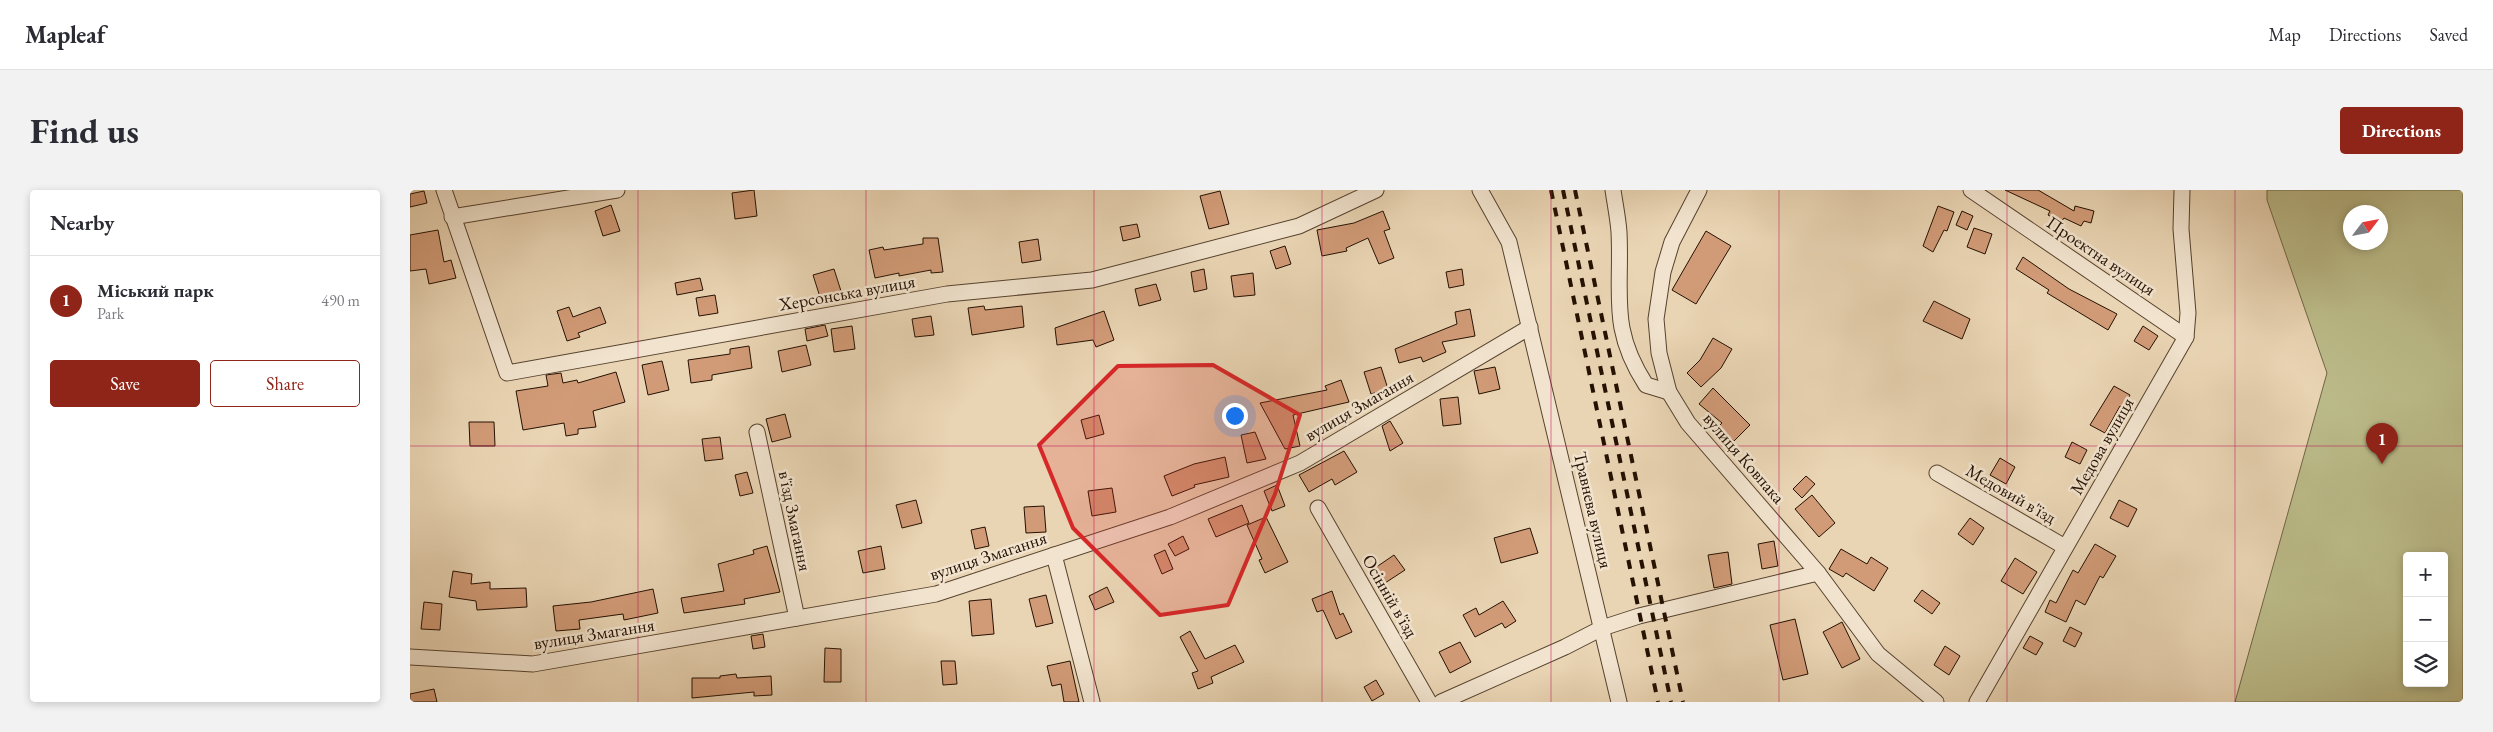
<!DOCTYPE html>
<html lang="en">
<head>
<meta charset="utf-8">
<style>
	:root { --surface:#fff; --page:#f2f2f3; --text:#2b2b33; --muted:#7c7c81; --line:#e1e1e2; --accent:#8f2418 }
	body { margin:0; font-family:"EB Garamond",serif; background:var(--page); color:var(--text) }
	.controls { position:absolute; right:15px; bottom:15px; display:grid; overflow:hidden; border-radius:5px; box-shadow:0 2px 8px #0003 }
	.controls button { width:45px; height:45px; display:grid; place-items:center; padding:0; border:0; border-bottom:1px solid var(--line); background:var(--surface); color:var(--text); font:25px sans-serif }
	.compass { position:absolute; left:1933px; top:15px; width:45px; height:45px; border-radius:50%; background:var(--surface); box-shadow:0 2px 8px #0003; rotate:58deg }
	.you { position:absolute; left:824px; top:225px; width:18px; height:18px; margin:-12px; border:4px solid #fff; border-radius:50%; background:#1a73e8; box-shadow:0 0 0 8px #1a73e833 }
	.badge { display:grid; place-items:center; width:32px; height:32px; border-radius:50%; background:var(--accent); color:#fff; font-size:16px; font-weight:700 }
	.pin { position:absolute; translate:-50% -41px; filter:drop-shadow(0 1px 2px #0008) }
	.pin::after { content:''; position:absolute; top:26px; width:18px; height:15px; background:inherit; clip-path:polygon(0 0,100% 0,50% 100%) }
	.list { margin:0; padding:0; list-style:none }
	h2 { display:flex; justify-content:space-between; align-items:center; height:65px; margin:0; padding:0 20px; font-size:21px }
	h2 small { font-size:16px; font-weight:400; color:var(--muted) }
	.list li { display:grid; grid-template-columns:32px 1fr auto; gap:15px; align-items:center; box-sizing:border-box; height:90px; padding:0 20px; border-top:1px solid var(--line) }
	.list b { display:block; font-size:19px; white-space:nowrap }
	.list p { margin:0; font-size:16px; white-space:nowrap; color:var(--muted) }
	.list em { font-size:16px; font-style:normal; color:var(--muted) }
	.actions { display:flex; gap:10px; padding:15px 20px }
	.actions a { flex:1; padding:11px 0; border:1px solid var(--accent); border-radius:5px; text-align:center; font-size:18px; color:var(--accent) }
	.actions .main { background:var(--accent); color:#fff }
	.icon { flex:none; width:28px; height:28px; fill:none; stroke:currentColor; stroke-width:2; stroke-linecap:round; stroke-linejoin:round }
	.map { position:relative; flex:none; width:2053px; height:512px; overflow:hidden; border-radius:5px }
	header { display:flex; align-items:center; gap:30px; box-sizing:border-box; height:70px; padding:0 25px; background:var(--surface); border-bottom:1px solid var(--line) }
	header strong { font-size:24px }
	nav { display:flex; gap:28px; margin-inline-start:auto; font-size:18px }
	.intro { display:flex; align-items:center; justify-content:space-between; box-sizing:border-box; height:120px; padding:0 30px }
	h1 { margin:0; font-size:35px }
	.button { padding:12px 22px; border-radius:5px; background:var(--accent); color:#fff; font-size:18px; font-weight:700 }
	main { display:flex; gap:30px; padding:0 30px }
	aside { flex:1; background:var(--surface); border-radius:5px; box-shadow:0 2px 8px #0003 }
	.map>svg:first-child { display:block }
	.green { fill:#bbbb89; stroke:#706646; fill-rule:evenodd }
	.building { fill:#d19b77; stroke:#251102 }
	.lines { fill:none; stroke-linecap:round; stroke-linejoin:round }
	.minor-casing { stroke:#56422e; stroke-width:17 }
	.minor { stroke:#f1e3ce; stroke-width:15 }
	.rail { stroke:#251102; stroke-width:4; stroke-dasharray:9 9; stroke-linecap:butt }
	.marked { fill:#d62828; fill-opacity:0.2; stroke:#d62828; stroke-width:4; stroke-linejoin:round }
	.grid { fill:none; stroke:#c2185b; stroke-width:1; stroke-opacity:0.55 }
	.labels { text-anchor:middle; stroke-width:5; stroke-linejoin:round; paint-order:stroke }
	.street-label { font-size:18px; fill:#251102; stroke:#f1e3ce }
</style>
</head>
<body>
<header>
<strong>Mapleaf</strong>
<nav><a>Map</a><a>Directions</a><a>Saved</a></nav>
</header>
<div class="intro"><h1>Find us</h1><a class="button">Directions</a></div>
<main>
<aside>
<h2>Nearby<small></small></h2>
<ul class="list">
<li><span class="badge">1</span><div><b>Міський парк</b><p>Park</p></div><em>490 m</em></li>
</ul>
<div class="actions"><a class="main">Save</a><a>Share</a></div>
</aside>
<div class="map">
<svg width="2053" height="512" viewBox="0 0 2053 512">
	<rect width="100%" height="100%" fill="#e9d4b3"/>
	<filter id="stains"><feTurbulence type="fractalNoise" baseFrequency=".004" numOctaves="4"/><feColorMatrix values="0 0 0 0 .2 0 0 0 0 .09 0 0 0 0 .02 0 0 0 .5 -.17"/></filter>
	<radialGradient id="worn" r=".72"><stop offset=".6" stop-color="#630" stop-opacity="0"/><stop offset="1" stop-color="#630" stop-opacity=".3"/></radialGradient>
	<!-- green -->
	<path class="green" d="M 1857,0 L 2053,0 L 2053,512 L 1825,512 L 1917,183 L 1857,10 ZM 1940,22 L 1970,22 L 1970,52 L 1940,52 ZM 1997,366 L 2034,366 L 2034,493 L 1997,493 Z"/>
	<!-- building -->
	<g class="building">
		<path d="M 344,0 L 347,26 L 325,29 L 322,3 Z"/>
		<path d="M 1595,0 L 1628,0 L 1664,21 L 1665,16 L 1684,21 L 1681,33 L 1674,31 L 1671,36 L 1654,28 L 1651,32 L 1638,25 L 1640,21 Z"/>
		<path d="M 14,1 L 17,13 L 0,17 L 0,4 Z"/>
		<path d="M 810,1 L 819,34 L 799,39 L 790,6 Z"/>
		<path d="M 201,15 L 210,41 L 193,46 L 185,21 Z"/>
		<path d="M 1528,16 L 1544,22 L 1537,41 L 1534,40 L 1523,62 L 1513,56 Z"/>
		<path d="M 973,21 L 980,39 L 974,41 L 984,68 L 969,74 L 958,48 L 936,58 L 937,61 L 912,66 L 907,40 L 944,33 Z"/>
		<path d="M 1552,21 L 1563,26 L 1557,40 L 1546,35 Z"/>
		<path d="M 727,34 L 730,47 L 713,51 L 710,37 Z"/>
		<path d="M 1564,38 L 1582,44 L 1575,64 L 1557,57 Z"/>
		<path d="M 28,40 L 34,72 L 41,70 L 46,88 L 19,94 L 16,79 L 0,81 L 0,45 Z"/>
		<path d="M 1296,41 L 1321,56 L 1286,114 L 1262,100 Z"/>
		<path d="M 513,48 L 528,48 L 533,82 L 521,83 L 521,80 L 489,86 L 489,83 L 465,88 L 459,60 L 473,57 L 474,60 L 513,54 Z"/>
		<path d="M 628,49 L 631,70 L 612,73 L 609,52 Z"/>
		<path d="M 875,56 L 881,74 L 866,79 L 860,61 Z"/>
		<path d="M 1613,67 L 1659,99 L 1707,124 L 1698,140 L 1637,103 L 1639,100 L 1606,79 Z"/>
		<path d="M 424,79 L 431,101 L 410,107 L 403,85 Z"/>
		<path d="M 794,79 L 797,99 L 784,102 L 781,82 Z"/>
		<path d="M 1052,79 L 1054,95 L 1039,98 L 1036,82 Z"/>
		<path d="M 843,83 L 845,105 L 824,107 L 821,86 Z"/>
		<path d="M 290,88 L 293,100 L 267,105 L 265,93 Z"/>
		<path d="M 746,94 L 751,110 L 729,116 L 725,99 Z"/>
		<path d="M 305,105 L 308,123 L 289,126 L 286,108 Z"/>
		<path d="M 1524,111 L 1560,129 L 1552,149 L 1513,131 Z"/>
		<path d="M 574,116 L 575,120 L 612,116 L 614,137 L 562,145 L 558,118 Z"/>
		<path d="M 159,117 L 163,127 L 190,117 L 196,133 L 168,143 L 170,147 L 157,151 L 147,121 Z"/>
		<path d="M 1060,119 L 1065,146 L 1032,152 L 1036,162 L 1013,172 L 1011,167 L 989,173 L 985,159 L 1047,134 L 1045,122 Z"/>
		<path d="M 694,121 L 704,150 L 686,157 L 683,150 L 647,155 L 645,138 Z"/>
		<path d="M 521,126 L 524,145 L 505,147 L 502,129 Z"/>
		<path d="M 415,135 L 418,146 L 397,151 L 395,139 Z"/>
		<path d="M 442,136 L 445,159 L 424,162 L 421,139 Z"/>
		<path d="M 1733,136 L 1748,146 L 1739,160 L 1724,151 Z"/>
		<path d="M 1303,148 L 1322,159 L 1311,178 L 1291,197 L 1277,183 L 1290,170 Z"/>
		<path d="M 396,155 L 401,175 L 372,182 L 368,161 Z"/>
		<path d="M 339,156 L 342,178 L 302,185 L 302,190 L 281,193 L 278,170 L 320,164 L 320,159 Z"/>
		<path d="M 252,171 L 259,200 L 238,205 L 232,175 Z"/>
		<path d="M 971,177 L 978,199 L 961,204 L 954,182 Z"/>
		<path d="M 1085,177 L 1090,199 L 1069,204 L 1064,181 Z"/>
		<path d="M 206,182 L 215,212 L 183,221 L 186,237 L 168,239 L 168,244 L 156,246 L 154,233 L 113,240 L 106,201 L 138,196 L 136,185 L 151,183 L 153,193 L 167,190 L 168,193 Z"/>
		<path d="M 931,190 L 939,212 L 883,225 L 890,256 L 875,259 L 850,213 L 917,200 L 915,196 Z"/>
		<path d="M 1704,196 L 1720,205 L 1713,218 L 1710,216 L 1695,243 L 1680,235 Z"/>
		<path d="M 1303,198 L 1340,235 L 1324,251 L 1309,236 L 1312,233 L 1289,214 Z"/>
		<path d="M 1048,207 L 1051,234 L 1033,236 L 1030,209 Z"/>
		<path d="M 375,224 L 381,247 L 362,252 L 356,229 Z"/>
		<path d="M 689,225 L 694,244 L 676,249 L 671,230 Z"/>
		<path d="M 980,231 L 993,253 L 980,261 L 972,236 Z"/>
		<path d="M 59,232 L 84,232 L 85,256 L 60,256 Z"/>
		<path d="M 845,242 L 856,269 L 837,273 L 831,245 Z"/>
		<path d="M 310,247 L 313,269 L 295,271 L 292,249 Z"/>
		<path d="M 1662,252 L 1677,260 L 1670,274 L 1655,267 Z"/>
		<path d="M 934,261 L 947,282 L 925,295 L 922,289 L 899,302 L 889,285 Z"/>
		<path d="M 815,267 L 819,287 L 784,295 L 785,297 L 762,306 L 754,286 L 784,274 Z"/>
		<path d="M 1590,268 L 1605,277 L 1596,294 L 1580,285 Z"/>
		<path d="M 337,282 L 343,303 L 330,306 L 325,285 Z"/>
		<path d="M 1396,286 L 1405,294 L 1392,308 L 1383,299 Z"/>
		<path d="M 867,295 L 875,316 L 862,321 L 854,301 Z"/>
		<path d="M 702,298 L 706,322 L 682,326 L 678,301 Z"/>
		<path d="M 1402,305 L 1425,333 L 1409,347 L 1385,319 Z"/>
		<path d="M 506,310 L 512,333 L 492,338 L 486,315 Z"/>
		<path d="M 1709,310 L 1727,319 L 1718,337 L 1700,328 Z"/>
		<path d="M 832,315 L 839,333 L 806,347 L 798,329 Z"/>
		<path d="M 634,316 L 636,342 L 616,343 L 614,317 Z"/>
		<path d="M 856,327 L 878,372 L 855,383 L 849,370 L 852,369 L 837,335 Z"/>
		<path d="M 1560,328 L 1574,338 L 1563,355 L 1548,344 Z"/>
		<path d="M 575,337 L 579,356 L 565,359 L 561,340 Z"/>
		<path d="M 1120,338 L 1128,363 L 1091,373 L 1084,348 Z"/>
		<path d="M 773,346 L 779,359 L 765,366 L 758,354 Z"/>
		<path d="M 1364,351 L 1368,376 L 1352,379 L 1348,354 Z"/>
		<path d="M 1685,354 L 1706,366 L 1693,388 L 1690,386 L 1675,415 L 1666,410 L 1656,432 L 1635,422 L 1640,410 L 1646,413 L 1663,380 L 1668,383 Z"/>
		<path d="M 357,356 L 370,402 L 334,409 L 335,414 L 274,423 L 271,408 L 314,401 L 308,374 L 344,364 L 343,360 Z"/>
		<path d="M 471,356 L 475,379 L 453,383 L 448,361 Z"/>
		<path d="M 1431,359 L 1457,374 L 1461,367 L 1478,378 L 1464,401 L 1436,383 L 1433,387 L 1419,379 Z"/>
		<path d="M 755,360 L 763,379 L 752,384 L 744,365 Z"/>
		<path d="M 1318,362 L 1322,394 L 1304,398 L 1298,365 Z"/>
		<path d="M 984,365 L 995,380 L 972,395 L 962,380 Z"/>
		<path d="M 1605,368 L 1627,382 L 1613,404 L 1591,391 Z"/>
		<path d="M 43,381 L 62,384 L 61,394 L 80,392 L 80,399 L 116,398 L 117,417 L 67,420 L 66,411 L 39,407 Z"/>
		<path d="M 697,397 L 704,412 L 685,420 L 679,406 Z"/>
		<path d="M 243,399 L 248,423 L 214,430 L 213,424 L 169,430 L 170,439 L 146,441 L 143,416 L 181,412 Z"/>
		<path d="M 1512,400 L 1530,413 L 1522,424 L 1504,411 Z"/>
		<path d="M 922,401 L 930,425 L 933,423 L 942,442 L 926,449 L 913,420 L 907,422 L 902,409 Z"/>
		<path d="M 636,405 L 643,433 L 626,437 L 619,409 Z"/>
		<path d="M 581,409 L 584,444 L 562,446 L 559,411 Z"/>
		<path d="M 1093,411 L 1106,431 L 1095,438 L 1092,433 L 1065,447 L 1053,425 L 1066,418 L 1069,425 Z"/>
		<path d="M 14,412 L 32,414 L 30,440 L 11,439 Z"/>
		<path d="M 1385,429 L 1398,484 L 1373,490 L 1360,435 Z"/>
		<path d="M 1432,432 L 1450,469 L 1432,478 L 1413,442 Z"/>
		<path d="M 1660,437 L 1672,443 L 1665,457 L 1653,451 Z"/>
		<path d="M 780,441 L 795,469 L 825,455 L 834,472 L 801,487 L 803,493 L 788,499 L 782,483 L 788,481 L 770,447 Z"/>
		<path d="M 353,444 L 355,457 L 343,459 L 341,446 Z"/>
		<path d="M 1620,446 L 1633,453 L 1626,465 L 1613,458 Z"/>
		<path d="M 1050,452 L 1061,472 L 1040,483 L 1029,462 Z"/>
		<path d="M 1535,456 L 1550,466 L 1539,485 L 1524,475 Z"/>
		<path d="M 415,458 L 431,459 L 431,492 L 414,492 Z"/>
		<path d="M 531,471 L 545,471 L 547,494 L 533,495 Z"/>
		<path d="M 660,471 L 669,512 L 654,512 L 651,494 L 642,496 L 637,476 Z"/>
		<path d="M 326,484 L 327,488 L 361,486 L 362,505 L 344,506 L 344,502 L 282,508 L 282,488 L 310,488 L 310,486 Z"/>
		<path d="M 966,490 L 974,504 L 962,511 L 954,497 Z"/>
		<path d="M 24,499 L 27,512 L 0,512 L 0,504 Z"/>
	</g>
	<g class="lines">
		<!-- minor casing -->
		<g class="minor-casing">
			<g id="minor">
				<path d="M 34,0 L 97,183 L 537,104 L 682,90 L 889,36 L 966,0"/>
				<path d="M 1070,0 L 1099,52 L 1209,512"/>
				<path d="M 1203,0 C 1205,14 1208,28 1209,42 C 1212,105 1199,138 1236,195 L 1259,202"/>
				<path d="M 1289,0 L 1262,52 L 1253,82 L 1246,129 L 1249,163 L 1259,202 L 1278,233 L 1408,383 L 1468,464 L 1526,512"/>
				<path d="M 1561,0 L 1776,147"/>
				<path d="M 42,27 L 207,0"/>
				<path d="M 347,242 L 387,428"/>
				<path d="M 1527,283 L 1655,357"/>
				<path d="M 908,318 L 1019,512"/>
				<path d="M 644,365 L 682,512"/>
				<path d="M 0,467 L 123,474 L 526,404 L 760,327 L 890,273 L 1120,137"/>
				<path d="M 1031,512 L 1155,457 L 1192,438 L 1229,426 L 1408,383"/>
				<path d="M 1567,512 L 1776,147 L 1778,123 L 1771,39 L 1772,0"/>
			</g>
		</g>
		<!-- minor -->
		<use href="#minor" class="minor"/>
		<!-- rail -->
		<g class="rail">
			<path d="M 1141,0 L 1248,512"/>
			<path d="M 1153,0 L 1261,512"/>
			<path d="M 1165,0 L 1273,512"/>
		</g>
	</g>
	<!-- marked area -->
	<path class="marked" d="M 803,175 L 890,225 L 865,304 L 818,415 L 750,425 L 663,338 L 629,255 L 708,176 Z"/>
	<!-- grid -->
	<path class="grid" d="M 228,0 L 228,512M 456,0 L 456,512M 684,0 L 684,512M 912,0 L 912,512M 1141,0 L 1141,512M 1369,0 L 1369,512M 1597,0 L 1597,512M 1825,0 L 1825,512M 0,256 L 2053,256"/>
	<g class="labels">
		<!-- street labels -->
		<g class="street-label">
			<text transform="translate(1691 66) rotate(34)" y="6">Проектна вулиця</text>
			<text transform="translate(437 103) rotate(-10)" y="6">Херсонська вулиця</text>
			<text transform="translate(949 216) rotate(-30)" y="6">вулиця Змагання</text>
			<text transform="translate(1692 256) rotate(-60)" y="6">Медова вулиця</text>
			<text transform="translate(1334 268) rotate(49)" y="6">вулиця Ковпака</text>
			<text transform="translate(1601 304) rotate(30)" y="6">Медовий в'їзд</text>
			<text transform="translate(1183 320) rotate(77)" y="6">Травнева вулиця</text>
			<text transform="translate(385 331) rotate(78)" y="6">в'їзд Змагання</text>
			<text transform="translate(578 366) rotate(-18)" y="6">вулиця Змагання</text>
			<text transform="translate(980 406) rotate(60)" y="6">Осінній в'їзд</text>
			<text transform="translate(184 444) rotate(-9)" y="6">вулиця Змагання</text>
		</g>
	</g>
	<rect width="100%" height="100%" filter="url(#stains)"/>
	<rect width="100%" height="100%" fill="url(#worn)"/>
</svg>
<div class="controls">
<button>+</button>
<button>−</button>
<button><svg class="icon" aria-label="layers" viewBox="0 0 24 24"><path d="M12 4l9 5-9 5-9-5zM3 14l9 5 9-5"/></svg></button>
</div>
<svg class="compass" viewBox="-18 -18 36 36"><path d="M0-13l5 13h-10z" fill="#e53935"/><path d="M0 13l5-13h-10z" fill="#7c7c81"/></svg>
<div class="you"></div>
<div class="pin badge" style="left:1972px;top:274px">1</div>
</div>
</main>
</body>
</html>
